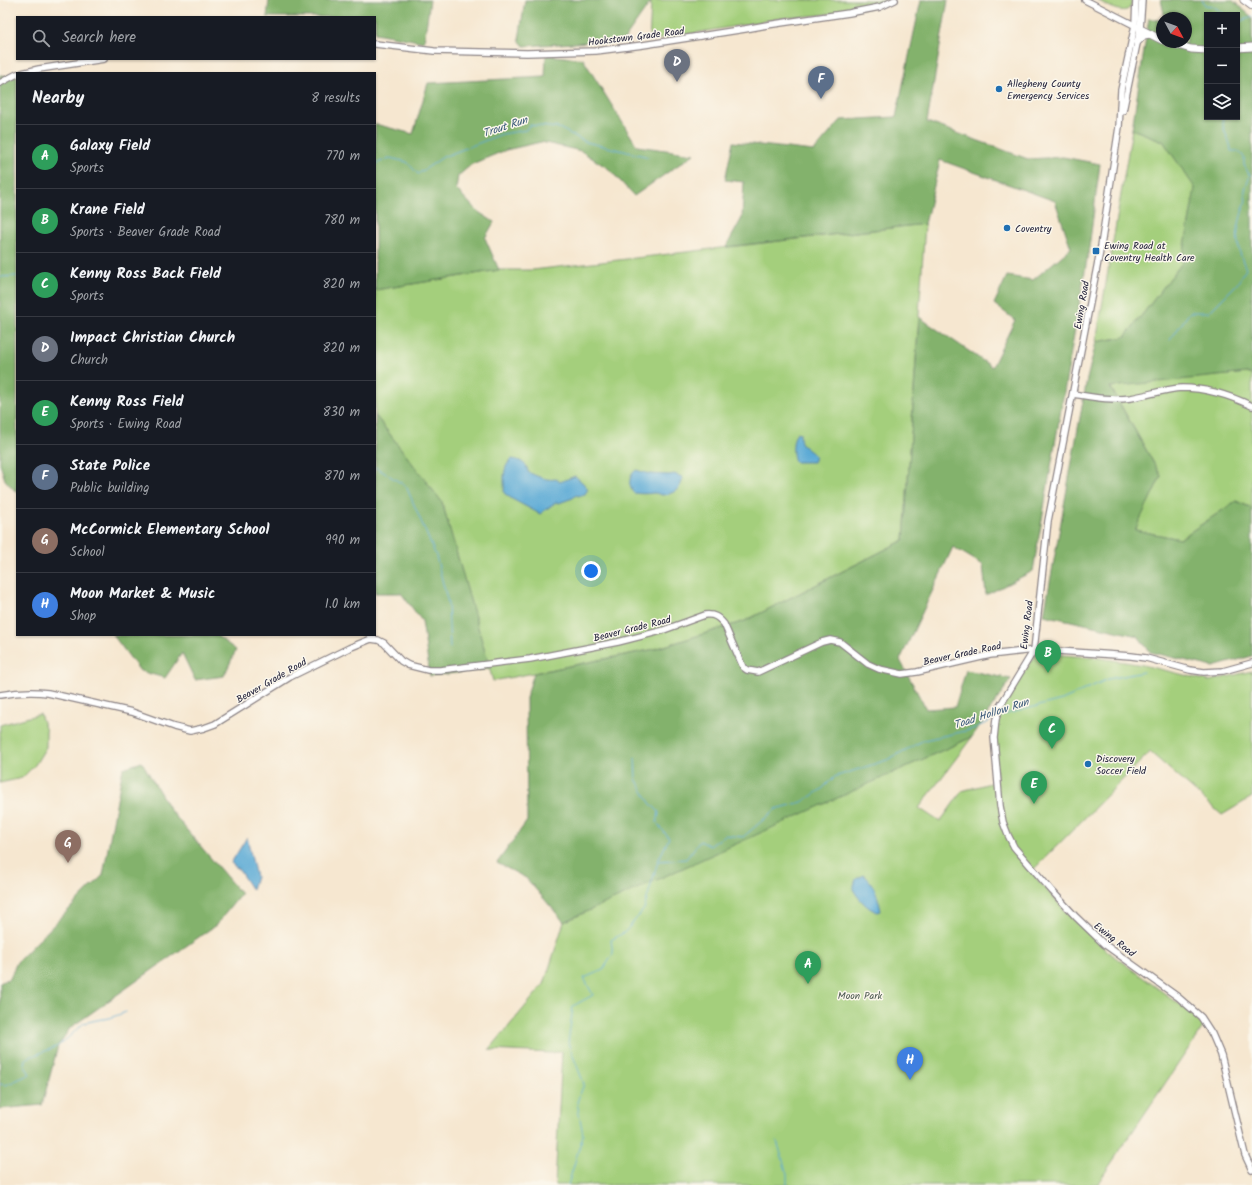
<!DOCTYPE html>
<html lang="en">
<head>
<meta charset="utf-8">
<style>
	:root { --surface:#171b24; --page:#242831; --text:#f1f3f6; --muted:#9ea1a6; --line:#363941; --accent:#1f6fb2 }
	body { margin:0; font-family:Kalam,sans-serif; background:var(--page); color:var(--text) }
	.controls { position:absolute; right:12px; top:12px; display:grid; overflow:hidden; border-radius:0px; box-shadow:0 1px 3px #0004 }
	.controls button { width:36px; height:36px; display:grid; place-items:center; padding:0; border:0; border-bottom:1px solid var(--line); background:var(--surface); color:var(--text); font:20px sans-serif }
	.compass { position:absolute; left:1156px; top:12px; width:36px; height:36px; border-radius:50%; background:var(--surface); box-shadow:0 1px 3px #0004; rotate:131deg }
	.you { position:absolute; left:591px; top:571px; width:14px; height:14px; margin:-10px; border:3px solid #fff; border-radius:50%; background:#1a73e8; box-shadow:0 0 0 6px #1a73e833 }
	.badge { display:grid; place-items:center; width:26px; height:26px; border-radius:50%; background:var(--accent); color:#fff; font-size:13px; font-weight:700 }
	.pin { position:absolute; translate:-50% -33px; filter:drop-shadow(0 1px 2px #0008) }
	.pin::after { content:''; position:absolute; top:21px; width:14px; height:12px; background:inherit; clip-path:polygon(0 0,100% 0,50% 100%) }
	.list { margin:0; padding:0; list-style:none }
	h2 { display:flex; justify-content:space-between; align-items:center; height:52px; margin:0; padding:0 16px; font-size:17px }
	h2 small { font-size:13px; font-weight:400; color:var(--muted) }
	.list li { display:grid; grid-template-columns:26px 1fr auto; gap:12px; align-items:center; box-sizing:border-box; height:64px; padding:0 16px; border-top:1px solid var(--line) }
	.list b { display:block; font-size:15px; white-space:nowrap }
	.list p { margin:0; font-size:13px; white-space:nowrap; color:var(--muted) }
	.list em { font-size:13px; font-style:normal; color:var(--muted) }
	.icon { flex:none; width:22px; height:22px; fill:none; stroke:currentColor; stroke-width:2; stroke-linecap:round; stroke-linejoin:round }
	.map { position:relative; flex:none; width:1252px; height:1185px; overflow:hidden }
	.search { position:absolute; background:var(--surface); box-shadow:0 1px 3px #0004; left:16px; top:16px; width:360px; height:44px; display:flex; align-items:center; gap:10px; box-sizing:border-box; padding:0 14px; border-radius:0px; color:var(--muted); font-size:15px }
	.panel { position:absolute; background:var(--surface); box-shadow:0 1px 3px #0004; left:16px; top:72px; width:360px; height:564px; border-radius:0px }
	.map>svg:first-child { display:block }
	.green { fill:#a4cf7c; stroke:#63785c }
	.forest { fill:#83b26c; stroke:#526a54; fill-rule:evenodd }
	.water { fill:#5baad5; stroke:#3e6688 }
	.lines { fill:none; stroke-linecap:round; stroke-linejoin:round }
	.stream { stroke:#5baad5; stroke-width:1 }
	.secondary-casing { stroke:#8c8486; stroke-width:8 }
	.highway-casing { stroke:#8c8486; stroke-width:9 }
	.secondary { stroke:#fff; stroke-width:5.5 }
	.highway { stroke:#fff; stroke-width:7 }
	.poi-dot { fill:#1f6fb2; stroke:#fbf7ec; stroke-width:1.5 }
	.labels { text-anchor:middle; stroke-width:3; stroke-linejoin:round; paint-order:stroke }
	.street-label { font-size:10px; fill:#22223b; stroke:#fbf7ec }
	.poi-label { font-size:10px; fill:#22223b; stroke:#fbf7ec; text-anchor:start }
	.park-label { font-size:10px; fill:#49564e; stroke:#fbf7ec }
	.water-label { font-size:11px; font-style:italic; fill:#395879; stroke:#fbf7ec }
</style>
</head>
<body>
<div class="map">
<svg width="1252" height="1185" viewBox="0 0 1252 1185">
	<rect width="100%" height="100%" fill="#fbf7ec"/>
	<filter id="ink" filterUnits="userSpaceOnUse"><feTurbulence type="fractalNoise" baseFrequency=".025" numOctaves="2"/><feDisplacementMap in="SourceGraphic" scale="8" xChannelSelector="R" yChannelSelector="G"/><feConvolveMatrix kernelMatrix="1 2 1 2 8 2 1 2 1" color-interpolation-filters="sRGB"/></filter>
	<filter id="wash" filterUnits="userSpaceOnUse"><feTurbulence type="fractalNoise" baseFrequency=".012" numOctaves="4" result="noise"/><feDisplacementMap in="SourceGraphic" scale="16" xChannelSelector="R" yChannelSelector="G"/><feGaussianBlur stdDeviation="0.9" result="paint"/><feColorMatrix in="noise" values="0 0 0 0 0 0 0 0 0 0 0 0 0 0 0 0 0 1.4 0 .05"/><feComposite in="paint" operator="in"/></filter>
	<g filter="url(#wash)">
		<rect width="100%" height="100%" fill="#f6e7d0"/>
		<!-- green -->
		<g class="green">
			<path d="M 652,0 L 887,0 L 867,8 L 821,15 L 783,18 L 649,41 L 651,3 Z"/>
			<path d="M 1097,0 L 1132,0 C 1131,21 1107,5 1097,0 Z"/>
			<path d="M 1132,129 L 1163,141 L 1196,187 L 1182,263 L 1125,337 L 1096,342 Z"/>
			<path d="M 925,224 L 904,540 L 745,621 L 655,649 L 493,681 L 442,502 L 375,415 L 375,290 L 499,270 L 533,270 Z"/>
			<path d="M 1247,373 L 1252,375 L 1252,508 L 1236,501 L 1180,539 L 1134,530 L 1161,476 L 1110,386 Z"/>
			<path d="M 1037,653 L 1100,658 L 1143,665 L 1209,681 L 1252,671 L 1252,797 L 1222,815 L 1150,752 L 1031,872 L 1067,913 L 1111,954 L 1190,1012 L 1208,1031 L 1203,1027 L 1098,1183 L 1100,1185 L 555,1185 L 562,1051 L 551,1053 L 489,1050 L 544,984 L 564,922 L 673,871 L 972,737 L 919,808 L 940,822 L 962,791 L 997,781 C 996,768 993,754 994,741 C 996,707 1020,680 1037,653 Z"/>
			<path d="M 40,714 L 46,731 L 46,747 L 35,765 L 22,778 L 0,783 L 0,725 Z"/>
		</g>
		<!-- forest -->
		<g class="forest">
			<path d="M 269,0 L 430,0 L 424,42 L 375,33 L 375,17 L 267,17 Z"/>
			<path d="M 525,0 L 652,0 L 624,40 L 524,46 L 519,40 Z"/>
			<path d="M 921,0 L 948,0 L 927,122 L 1028,159 L 1063,157 L 1100,164 L 1089,248 L 1033,571 L 986,595 L 983,565 L 953,547 L 900,660 L 926,709 L 955,707 L 966,670 L 1011,679 L 972,737 L 564,922 L 526,878 L 497,863 L 527,821 L 526,698 L 534,673 L 655,649 L 745,621 L 904,540 L 919,317 L 992,367 L 1015,320 L 994,304 L 1007,276 L 1033,280 L 1071,248 L 1055,201 L 940,160 L 925,224 L 726,247 L 742,218 L 744,182 L 725,180 L 733,142 L 814,151 L 841,120 L 896,117 Z"/>
			<path d="M 1161,0 L 1232,0 L 1252,17 L 1252,375 L 1247,373 L 1110,387 L 1161,476 L 1135,530 L 1180,539 L 1236,501 L 1252,508 L 1252,656 L 1213,667 L 1150,652 L 1138,636 L 1044,615 L 1087,379 L 1096,342 L 1125,337 L 1182,263 L 1195,188 L 1163,141 L 1132,129 L 1149,18 L 1162,21 L 1162,42 L 1186,42 L 1186,18 L 1165,18 ZM 1207,15 L 1237,15 L 1237,117 L 1207,117 Z"/>
			<path d="M 546,55 L 583,59 L 637,146 L 694,154 L 634,196 L 609,169 L 581,151 L 541,142 L 506,150 L 472,164 L 458,176 L 456,189 L 477,211 L 494,222 L 485,238 L 499,270 L 375,290 L 375,124 L 413,134 L 428,83 L 545,77 Z"/>
			<path d="M 0,75 L 17,77 L 17,493 L 5,480 L 0,464 Z"/>
			<path d="M 375,415 L 442,502 L 490,669 L 430,676 L 422,621 L 401,593 L 375,593 Z"/>
			<path d="M 113,635 L 216,635 L 236,650 L 224,676 L 195,680 L 182,653 L 165,678 L 140,671 Z"/>
			<path d="M 142,762 L 170,810 L 241,894 L 216,925 L 70,1028 L 58,1046 L 42,1105 L 0,1109 L 0,983 L 10,978 L 17,962 L 103,875 L 123,768 Z"/>
		</g>
		<!-- water -->
		<g class="water">
			<path d="M 797,432 L 800,433 C 800,438 800,443 804,446 C 809,452 818,453 813,462 L 796,462 L 794,460 C 792,451 792,440 797,432 Z"/>
			<path d="M 512,459 C 520,460 527,463 528,472 C 536,476 547,481 556,479 L 560,482 L 575,476 L 583,483 L 588,489 L 585,494 L 578,496 L 576,495 L 573,498 L 559,503 L 556,502 L 540,514 L 512,499 L 504,493 C 505,481 501,468 512,459 Z"/>
			<path d="M 636,470 L 650,474 L 669,475 L 674,474 L 682,477 C 683,488 674,494 663,495 C 660,495 657,493 654,493 C 647,494 641,494 634,493 C 628,487 628,476 636,470 Z"/>
			<path d="M 247,837 L 256,877 L 252,890 L 239,870 L 231,863 Z"/>
			<path d="M 864,875 C 874,883 879,899 881,911 L 878,912 C 868,910 857,897 853,889 L 856,879 Z"/>
		</g>
		<g class="lines">
			<!-- stream -->
			<g class="stream">
				<path d="M 1202,0 L 1205,5 L 1213,6 L 1223,13 L 1223,15"/>
				<path d="M 1237,23 L 1252,16"/>
				<path d="M 1204,37 L 1207,35"/>
				<path d="M 375,164 L 390,158 L 407,162 L 418,174 L 443,157 L 502,134 L 526,130 L 529,125 L 559,128 L 586,142 L 649,157"/>
				<path d="M 0,277 L 17,276"/>
				<path d="M 1170,340 L 1190,312 L 1209,312 L 1237,284 L 1246,269 C 1234,242 1236,230 1245,203 C 1247,199 1244,195 1245,190 C 1246,185 1248,180 1250,176 L 1244,165 L 1244,157 L 1238,151 L 1231,151 C 1231,139 1220,129 1223,117"/>
				<path d="M 375,467 L 406,486 L 436,556 L 448,603 L 450,648"/>
				<path d="M 999,717 L 1006,714 L 1062,700 L 1108,679 L 1143,672"/>
				<path d="M 635,758 L 636,779 L 650,803 L 659,812 L 657,823 L 669,838 L 658,861"/>
				<path d="M 0,1084 L 6,1085 L 30,1074 L 24,1065 L 25,1059 L 58,1046 L 69,1037 L 84,1023 L 97,1020 L 110,1018 L 126,1012"/>
				<path d="M 777,1141 L 787,1174 L 787,1185"/>
				<path d="M 568,1185 L 583,1135 L 577,1102 L 584,1084 L 568,1043 L 573,1006 L 593,995 L 584,978 L 603,970 L 613,954 L 611,940 L 625,932 L 644,909 L 658,861 L 686,859 L 700,841 L 710,846 L 725,835 L 743,837 L 776,809 L 802,802 L 822,789 L 834,777 L 887,760 L 924,740 L 970,730 L 993,720"/>
			</g>
		</g>
	</g>
	<g filter="url(#ink)">
		<g class="lines">
			<!-- secondary casing -->
			<g class="secondary-casing">
				<g id="secondary">
					<path d="M 1085,0 L 1136,26"/>
					<path d="M 1136,0 L 1135,25 L 1121,90 L 1119,127 L 1101,246 L 1048,521 L 1034,650 L 1000,706 L 996,719 L 994,738 L 1000,806 L 1003,822 L 1008,835 L 1014,847 L 1052,891 L 1076,917 L 1104,944 L 1178,997 L 1201,1017 L 1212,1034 L 1221,1055 L 1245,1155 L 1252,1170"/>
					<path d="M 375,44 L 434,51 L 527,53 L 596,51 L 643,45 L 745,29 L 767,25 L 849,13 L 880,7 L 895,0"/>
					<path d="M 22,73 L 39,69 L 104,59"/>
					<path d="M 0,83 L 17,74"/>
					<path d="M 1123,111 L 1140,29 L 1142,0"/>
					<path d="M 1073,394 C 1092,397 1111,401 1131,398 C 1148,395 1165,389 1182,388 C 1207,388 1229,395 1252,406"/>
					<path d="M 0,695 C 16,692 32,691 48,693 L 132,712 L 174,727 L 190,731 L 204,728 L 215,724 L 290,677 L 349,648 L 371,639 L 378,640 L 384,643 L 401,661 L 408,665 L 428,670 L 440,670 L 530,659 L 618,642 L 661,631 L 705,615 C 714,614 718,617 724,624 L 743,667 L 747,670 L 758,672 L 822,642 L 830,640 L 840,642 L 868,664 L 879,669 L 902,674 L 917,672 L 990,655 L 1025,651 L 1043,650 L 1131,656 L 1146,658 L 1190,670 L 1204,672 L 1223,671 L 1252,663"/>
				</g>
			</g>
			<!-- highway casing -->
			<g class="highway-casing">
				<g id="highway">
					<path d="M 1244,0 L 1252,6"/>
					<path d="M 1140,29 L 1162,40"/>
					<path d="M 1137,42 L 1144,35 L 1150,34"/>
					<path d="M 1167,42 L 1191,49 L 1207,50"/>
					<path d="M 1237,48 L 1252,47"/>
				</g>
			</g>
			<!-- secondary -->
			<use href="#secondary" class="secondary"/>
			<!-- highway -->
			<use href="#highway" class="highway"/>
		</g>
	</g>
	<!-- markers -->
	<g class="poi-dot">
		<circle cx="999" cy="89" r="4"/>
		<circle cx="1007" cy="228" r="4"/>
		<rect x="1092" y="247" width="8" height="8" rx="2"/>
		<circle cx="1088" cy="764" r="4"/>
	</g>
	<g class="labels">
		<!-- street labels -->
		<g class="street-label">
			<text transform="translate(636 36) rotate(-7)" y="4">Hookstown Grade Road</text>
			<text transform="translate(1081 305) rotate(-80)" y="4">Ewing Road</text>
			<text transform="translate(1026 625) rotate(-83)" y="4">Ewing Road</text>
			<text transform="translate(632 628) rotate(-14)" y="4">Beaver Grade Road</text>
			<text transform="translate(962 653) rotate(-12)" y="4">Beaver Grade Road</text>
			<text transform="translate(271 680) rotate(-30)" y="4">Beaver Grade Road</text>
			<text transform="translate(1115 939) rotate(38)" y="4">Ewing Road</text>
		</g>
		<!-- poi labels -->
		<g class="poi-label">
			<text x="1007" y="87">Allegheny County<tspan x="1007" dy="12">Emergency Services</tspan></text>
			<text x="1015" y="232">Coventry</text>
			<text x="1104" y="249">Ewing Road at<tspan x="1104" dy="12">Coventry Health Care</tspan></text>
			<text x="1096" y="762">Discovery<tspan x="1096" dy="12">Soccer Field</tspan></text>
		</g>
		<!-- park labels -->
		<g class="park-label">
			<text x="860" y="999">Moon Park</text>
		</g>
		<!-- water labels -->
		<g class="water-label">
			<text transform="translate(505 126) rotate(-18)" y="4">Trout Run</text>
			<text transform="translate(991 713) rotate(-18)" y="4">Toad Hollow Run</text>
		</g>
	</g>
</svg>
<div class="controls">
<button>+</button>
<button>−</button>
<button><svg class="icon" aria-label="layers" viewBox="0 0 24 24"><path d="M12 4l9 5-9 5-9-5zM3 14l9 5 9-5"/></svg></button>
</div>
<svg class="compass" viewBox="-18 -18 36 36"><path d="M0-13l5 13h-10z" fill="#e53935"/><path d="M0 13l5-13h-10z" fill="#9ea1a6"/></svg>
<div class="you"></div>
<div class="pin badge" style="left:808px;top:984px;background:#2e9e5b">A</div>
<div class="pin badge" style="left:1048px;top:673px;background:#2e9e5b">B</div>
<div class="pin badge" style="left:1052px;top:749px;background:#2e9e5b">C</div>
<div class="pin badge" style="left:677px;top:82px;background:#6b7280">D</div>
<div class="pin badge" style="left:1034px;top:804px;background:#2e9e5b">E</div>
<div class="pin badge" style="left:821px;top:99px;background:#5c6f8a">F</div>
<div class="pin badge" style="left:68px;top:863px;background:#8d6e63">G</div>
<div class="pin badge" style="left:910px;top:1080px;background:#3f7fe0">H</div>
<div class="search"><svg class="icon" aria-label="search" viewBox="0 0 24 24"><circle cx="10" cy="10" r="6"/><path d="M15 15l6 6"/></svg>Search here</div>
<section class="panel">
<h2>Nearby<small>8 results</small></h2>
<ul class="list">
<li><span class="badge" style="background:#2e9e5b">A</span><div><b>Galaxy Field</b><p>Sports</p></div><em>770 m</em></li>
<li><span class="badge" style="background:#2e9e5b">B</span><div><b>Krane Field</b><p>Sports · Beaver Grade Road</p></div><em>780 m</em></li>
<li><span class="badge" style="background:#2e9e5b">C</span><div><b>Kenny Ross Back Field</b><p>Sports</p></div><em>820 m</em></li>
<li><span class="badge" style="background:#6b7280">D</span><div><b>Impact Christian Church</b><p>Church</p></div><em>820 m</em></li>
<li><span class="badge" style="background:#2e9e5b">E</span><div><b>Kenny Ross Field</b><p>Sports · Ewing Road</p></div><em>830 m</em></li>
<li><span class="badge" style="background:#5c6f8a">F</span><div><b>State Police</b><p>Public building</p></div><em>870 m</em></li>
<li><span class="badge" style="background:#8d6e63">G</span><div><b>McCormick Elementary School</b><p>School</p></div><em>990 m</em></li>
<li><span class="badge" style="background:#3f7fe0">H</span><div><b>Moon Market &amp; Music</b><p>Shop</p></div><em>1.0 km</em></li>
</ul>
</section>
</div>
</body>
</html>
